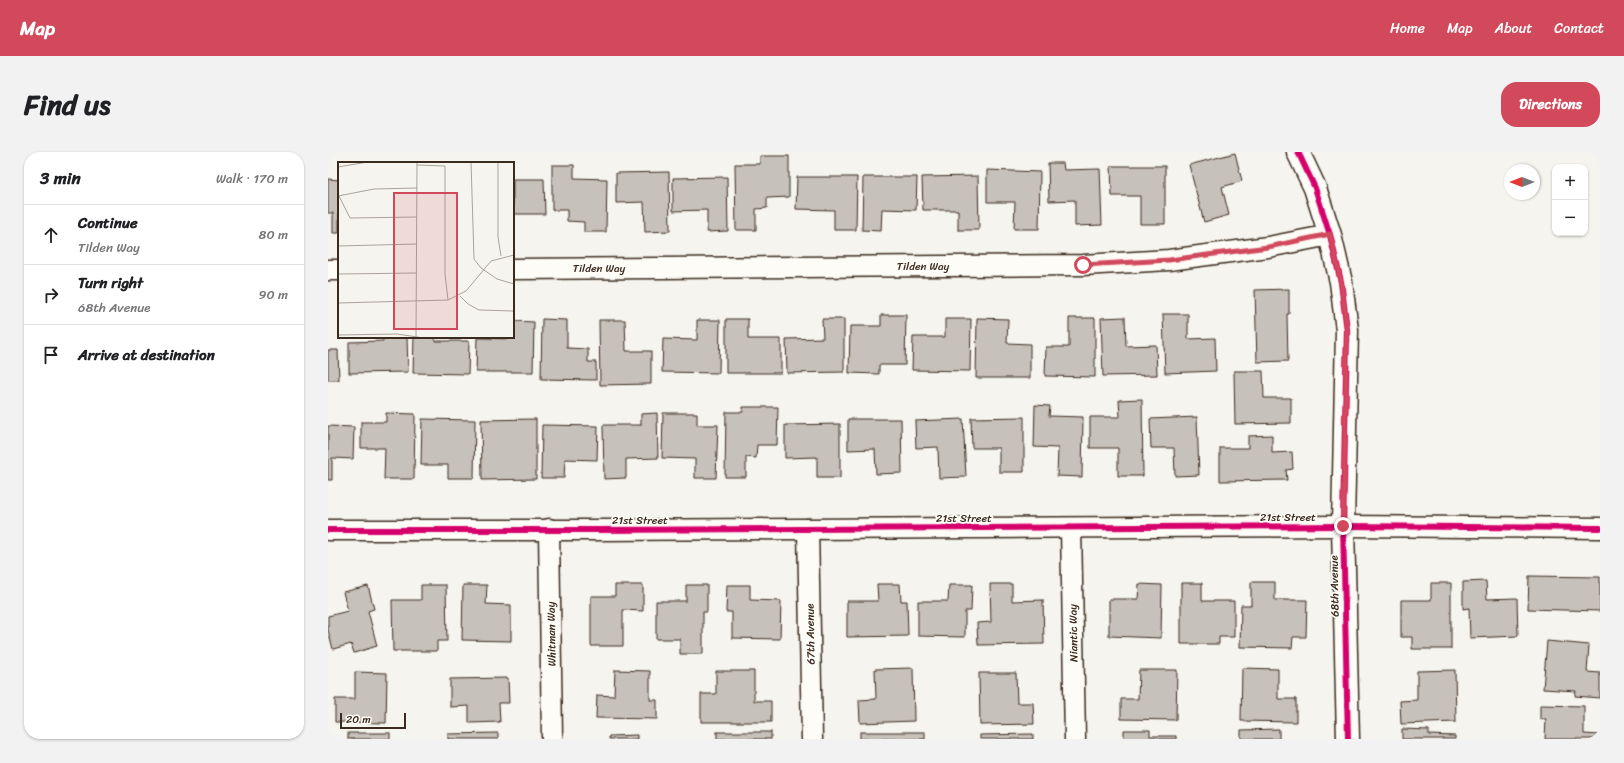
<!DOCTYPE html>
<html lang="en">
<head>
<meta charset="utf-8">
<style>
	:root { --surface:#fff; --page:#f2f2f2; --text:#202124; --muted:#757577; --line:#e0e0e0; --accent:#d1495b }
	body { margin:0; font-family:Sriracha,sans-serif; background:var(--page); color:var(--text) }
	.controls { position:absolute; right:12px; top:12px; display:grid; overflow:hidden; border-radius:8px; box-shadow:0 1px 3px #0004 }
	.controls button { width:36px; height:36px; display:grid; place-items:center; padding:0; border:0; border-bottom:1px solid var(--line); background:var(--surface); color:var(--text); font:20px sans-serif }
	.compass { position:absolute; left:1176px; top:12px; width:36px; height:36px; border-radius:50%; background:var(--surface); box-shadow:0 1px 3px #0004; rotate:270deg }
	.scale { position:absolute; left:12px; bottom:10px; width:66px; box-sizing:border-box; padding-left:4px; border:2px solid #3b2a1e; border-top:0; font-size:11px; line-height:14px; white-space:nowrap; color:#3b2a1e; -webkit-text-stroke:3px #fdfcf7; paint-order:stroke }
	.stop { position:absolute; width:12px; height:12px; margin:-9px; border:3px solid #d1495b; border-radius:50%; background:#fff }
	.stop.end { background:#d1495b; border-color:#fff; box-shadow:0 1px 4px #0008 }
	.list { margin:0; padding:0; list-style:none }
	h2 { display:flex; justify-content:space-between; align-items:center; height:52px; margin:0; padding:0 16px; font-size:17px }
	h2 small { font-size:13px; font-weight:400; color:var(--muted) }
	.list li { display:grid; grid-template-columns:26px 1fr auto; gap:12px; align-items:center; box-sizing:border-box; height:60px; padding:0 16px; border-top:1px solid var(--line) }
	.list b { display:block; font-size:15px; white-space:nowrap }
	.list p { margin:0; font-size:13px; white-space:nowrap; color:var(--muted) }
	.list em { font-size:13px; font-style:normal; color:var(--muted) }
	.icon { flex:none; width:22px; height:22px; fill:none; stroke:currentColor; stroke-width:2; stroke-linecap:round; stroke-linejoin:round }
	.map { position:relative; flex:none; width:1272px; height:587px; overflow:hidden; border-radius:16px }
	header { display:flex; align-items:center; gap:24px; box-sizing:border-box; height:56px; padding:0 20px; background:var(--accent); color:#fff }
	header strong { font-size:19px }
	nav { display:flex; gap:22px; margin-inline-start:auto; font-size:14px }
	.intro { display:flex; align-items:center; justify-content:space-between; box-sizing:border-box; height:96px; padding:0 24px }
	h1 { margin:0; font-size:28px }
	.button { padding:10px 18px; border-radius:16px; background:var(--accent); color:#fff; font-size:14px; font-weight:700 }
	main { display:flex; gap:24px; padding:0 24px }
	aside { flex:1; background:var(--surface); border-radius:16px; box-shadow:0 1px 3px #0004 }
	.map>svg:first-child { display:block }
	.building { fill:#c7c1bb; stroke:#3b2a1e }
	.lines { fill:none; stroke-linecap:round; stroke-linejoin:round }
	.minor-casing { stroke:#3b2a1e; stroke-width:23 }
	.tertiary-casing { stroke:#3b2a1e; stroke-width:25 }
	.minor { stroke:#fdfcf7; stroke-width:20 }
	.tertiary { stroke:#fdfcf7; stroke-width:22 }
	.cycleway-casing { stroke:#fdfcf7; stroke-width:8 }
	.cycleway { stroke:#d6006c; stroke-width:6 }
	.route { stroke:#d1495b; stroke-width:5 }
	.labels { text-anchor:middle; stroke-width:3.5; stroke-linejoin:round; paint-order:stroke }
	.street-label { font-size:11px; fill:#3b2a1e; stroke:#fdfcf7 }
	.inset-road { fill:none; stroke:#aba39b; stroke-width:1 }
	.view { fill:#d1495b; fill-opacity:0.15; stroke:#d1495b; stroke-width:2 }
	.inset-edge { fill:none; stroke:#3b2a1e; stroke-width:2 }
</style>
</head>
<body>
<header>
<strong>Map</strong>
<nav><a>Home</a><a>Map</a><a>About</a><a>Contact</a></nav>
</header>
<div class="intro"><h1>Find us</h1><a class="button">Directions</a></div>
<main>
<aside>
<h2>3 min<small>Walk · 170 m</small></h2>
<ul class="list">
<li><svg class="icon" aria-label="ahead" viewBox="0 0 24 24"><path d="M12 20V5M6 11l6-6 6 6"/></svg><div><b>Continue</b><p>Tilden Way</p></div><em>80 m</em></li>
<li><svg class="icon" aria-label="right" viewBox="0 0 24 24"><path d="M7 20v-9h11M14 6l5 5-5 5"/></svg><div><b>Turn right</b><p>68th Avenue</p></div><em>90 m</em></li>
<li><svg class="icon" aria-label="arrive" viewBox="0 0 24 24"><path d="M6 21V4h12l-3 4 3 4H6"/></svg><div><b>Arrive at destination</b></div></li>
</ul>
</aside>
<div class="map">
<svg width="1272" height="587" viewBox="0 0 1272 587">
	<rect width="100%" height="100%" fill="#f5f4ee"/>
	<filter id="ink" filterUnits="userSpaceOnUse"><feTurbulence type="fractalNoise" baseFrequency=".025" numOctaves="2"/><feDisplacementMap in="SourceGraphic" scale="8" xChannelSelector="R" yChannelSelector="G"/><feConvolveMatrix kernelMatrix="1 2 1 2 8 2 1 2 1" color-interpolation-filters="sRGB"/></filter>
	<g filter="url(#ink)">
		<!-- building -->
		<g class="building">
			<path d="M 907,1 L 914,29 L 894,35 L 901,63 L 876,70 L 861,13 Z"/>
			<path d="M 432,4 L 461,4 L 461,45 L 439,46 L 439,56 L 428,57 L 428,78 L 408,78 L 407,12 L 432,12 Z"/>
			<path d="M 720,11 L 735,11 L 736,18 L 772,17 L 774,73 L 747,74 L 747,48 L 721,49 Z"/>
			<path d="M 224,13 L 246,13 L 246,26 L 279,27 L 278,80 L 256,80 L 256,70 L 239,69 L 239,58 L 224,58 Z"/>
			<path d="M 783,14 L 837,14 L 837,72 L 812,72 L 812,44 L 784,44 Z"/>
			<path d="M 659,18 L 712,20 L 711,77 L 686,77 L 687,50 L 659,50 Z"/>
			<path d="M 341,20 L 342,79 L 317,80 L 316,50 L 288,51 L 288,21 Z"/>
			<path d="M 650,24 L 651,78 L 630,78 L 630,58 L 595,58 L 594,25 Z"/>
			<path d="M 399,25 L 400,79 L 379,80 L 379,58 L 345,59 L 345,26 Z"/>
			<path d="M 469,25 L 529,25 L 528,78 L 506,78 L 506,58 L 468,57 Z"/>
			<path d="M 535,25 L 589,25 L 588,58 L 554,57 L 553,79 L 534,78 Z"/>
			<path d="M 0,27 L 11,28 L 11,81 L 5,81 L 5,61 L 0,61 Z"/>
			<path d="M 185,27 L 216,27 L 217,62 L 185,62 Z"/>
			<path d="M 961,137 L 961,162 L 959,162 L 960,209 L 929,210 L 927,138 Z"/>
			<path d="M 835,162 L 860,162 L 860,187 L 887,186 L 888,219 L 837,221 Z"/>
			<path d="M 553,163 L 578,163 L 577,213 L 551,213 L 551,222 L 521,221 L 522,174 L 553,174 Z"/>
			<path d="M 797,165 L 798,194 L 828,193 L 829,223 L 775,224 L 773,166 Z"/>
			<path d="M 649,166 L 680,167 L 679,191 L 702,192 L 702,226 L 648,226 Z"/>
			<path d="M 741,166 L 767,166 L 767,225 L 717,224 L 718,195 L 741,195 Z"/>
			<path d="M 214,167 L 239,168 L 239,196 L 260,197 L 260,210 L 268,210 L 268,228 L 213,227 Z"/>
			<path d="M 398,167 L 420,167 L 420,187 L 453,187 L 453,221 L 398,221 Z"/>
			<path d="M 494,167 L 516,167 L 516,220 L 459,221 L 458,187 L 495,186 Z"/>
			<path d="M 617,167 L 643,167 L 642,219 L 584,218 L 585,185 L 617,185 Z"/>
			<path d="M 271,168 L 297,168 L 298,199 L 323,199 L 323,232 L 272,233 Z"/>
			<path d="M 369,168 L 392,168 L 391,221 L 334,220 L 335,187 L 369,188 Z"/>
			<path d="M 185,169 L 206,170 L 205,220 L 148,220 L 149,186 L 181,187 L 181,185 L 185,185 Z"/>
			<path d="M 55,185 L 79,185 L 80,220 L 21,221 L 21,190 L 55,189 Z"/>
			<path d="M 86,185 L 107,185 L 107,189 L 141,189 L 140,222 L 85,221 Z"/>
			<path d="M 0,198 L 10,198 L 11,228 L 0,228 Z"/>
			<path d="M 906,219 L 935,219 L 936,246 L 963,246 L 963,271 L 907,272 Z"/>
			<path d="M 814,247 L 815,324 L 790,324 L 790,296 L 762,296 L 762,265 L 792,265 L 791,248 Z"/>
			<path d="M 707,253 L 722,254 L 721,264 L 755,265 L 754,325 L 729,324 L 730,296 L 706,295 Z"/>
			<path d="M 415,255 L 450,255 L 449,293 L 429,293 L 428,306 L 418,305 L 418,325 L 397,325 L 398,260 L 415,260 Z"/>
			<path d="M 58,261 L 87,262 L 86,327 L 56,327 L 57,296 L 33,296 L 33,270 L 58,270 Z"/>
			<path d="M 329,261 L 330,306 L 298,307 L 298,326 L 276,327 L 275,273 L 313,273 L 313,262 Z"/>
			<path d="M 335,261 L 369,261 L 369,273 L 390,273 L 388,326 L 367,326 L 367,307 L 334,306 Z"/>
			<path d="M 696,265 L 696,320 L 671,320 L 671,296 L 644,296 L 643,266 Z"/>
			<path d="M 869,265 L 871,323 L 847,324 L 846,296 L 823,296 L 822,267 Z"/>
			<path d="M 94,267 L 147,268 L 146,326 L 120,326 L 120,313 L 93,313 Z"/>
			<path d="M 208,267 L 208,327 L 154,328 L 153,268 Z"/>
			<path d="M 520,267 L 573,267 L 574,321 L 548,322 L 547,297 L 520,298 Z"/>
			<path d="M 635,267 L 638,325 L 611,326 L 610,295 L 588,296 L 587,269 Z"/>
			<path d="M 512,272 L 512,326 L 489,326 L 489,305 L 457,306 L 457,273 Z"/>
			<path d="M 214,273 L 270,274 L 269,308 L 237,307 L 236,326 L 213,326 Z"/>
			<path d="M 0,274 L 26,275 L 25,307 L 4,306 L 4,328 L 0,328 Z"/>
			<path d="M 944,283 L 944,301 L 964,300 L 965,317 L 958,318 L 959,328 L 892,329 L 892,296 L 920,296 L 920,284 Z"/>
			<path d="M 1201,424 L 1272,425 L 1272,459 L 1200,457 Z"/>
			<path d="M 1158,429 L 1159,447 L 1189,446 L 1190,484 L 1142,486 L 1141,456 L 1135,457 L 1135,430 Z"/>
			<path d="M 923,430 L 947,430 L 947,448 L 979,448 L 978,485 L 965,485 L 964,496 L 912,495 L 913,453 L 923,453 Z"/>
			<path d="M 853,431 L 874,431 L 874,449 L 906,449 L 906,485 L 891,485 L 891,492 L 853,492 Z"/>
			<path d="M 1103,431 L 1123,431 L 1123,497 L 1084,497 L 1084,485 L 1073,485 L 1073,448 L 1103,448 Z"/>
			<path d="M 549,432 L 572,432 L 573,449 L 579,449 L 580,484 L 519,485 L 519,449 L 550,449 Z"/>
			<path d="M 662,432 L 684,432 L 684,449 L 715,448 L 716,492 L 650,493 L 649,471 L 663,470 Z"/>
			<path d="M 811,432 L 834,433 L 833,486 L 781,484 L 781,447 L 810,447 Z"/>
			<path d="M 93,433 L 118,433 L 119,489 L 109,489 L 109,499 L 65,499 L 64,448 L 93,448 Z"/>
			<path d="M 135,433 L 159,433 L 158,452 L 183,453 L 183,489 L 134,488 Z"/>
			<path d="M 287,433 L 315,433 L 315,459 L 295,458 L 295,494 L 263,494 L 263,444 L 287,444 Z"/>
			<path d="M 358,433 L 379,433 L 379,460 L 375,460 L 375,502 L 352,502 L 352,487 L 328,487 L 328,449 L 358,449 Z"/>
			<path d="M 399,433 L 422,433 L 422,448 L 453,449 L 452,487 L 404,486 L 404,460 L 398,460 Z"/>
			<path d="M 621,433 L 644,433 L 643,459 L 637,459 L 637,485 L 590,484 L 590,449 L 620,449 Z"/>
			<path d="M 40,434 L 46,457 L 40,459 L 49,494 L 26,501 L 23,492 L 5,497 L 0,478 L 0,464 L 20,459 L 15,440 Z"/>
			<path d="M 1219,489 L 1261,493 L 1259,520 L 1272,521 L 1272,546 L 1247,544 L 1248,539 L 1215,537 Z"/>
			<path d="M 585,516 L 586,569 L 532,571 L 531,548 L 548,547 L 547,517 Z"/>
			<path d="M 914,516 L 950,517 L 950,547 L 968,547 L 968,570 L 913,569 Z"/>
			<path d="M 287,518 L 322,519 L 322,548 L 329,548 L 329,567 L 268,566 L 269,543 L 286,544 Z"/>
			<path d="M 811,518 L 849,518 L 848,568 L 793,567 L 793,547 L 810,547 Z"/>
			<path d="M 1127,518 L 1128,570 L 1073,572 L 1072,549 L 1089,548 L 1089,519 Z"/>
			<path d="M 388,519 L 426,519 L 426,549 L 443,549 L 443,570 L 373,570 L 373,542 L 388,542 Z"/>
			<path d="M 27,520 L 59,521 L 58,571 L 7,570 L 7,547 L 27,547 Z"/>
			<path d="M 651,521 L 688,521 L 689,551 L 705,551 L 706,572 L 652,573 Z"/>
			<path d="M 180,526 L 181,551 L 171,551 L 172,570 L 141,571 L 141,554 L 122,555 L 122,527 Z"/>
			<path d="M 1212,553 L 1256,554 L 1256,582 L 1272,583 L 1272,587 L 1217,587 L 1218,567 L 1212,567 Z"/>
			<path d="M 951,577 L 951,587 L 913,587 L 913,578 Z"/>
			<path d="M 1074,577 L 1101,578 L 1101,583 L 1127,584 L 1127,587 L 1074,587 Z"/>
			<path d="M 796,578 L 822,578 L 822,584 L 848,584 L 848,587 L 796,587 Z"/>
			<rect x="389" y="580" width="54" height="7"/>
			<rect x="532" y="580" width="65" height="7"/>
			<rect x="20" y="581" width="42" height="6"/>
			<path d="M 170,581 L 170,587 L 120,587 L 120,582 Z"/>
			<path d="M 705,582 L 705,587 L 652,587 L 652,583 Z"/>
			<path d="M 309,583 L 309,587 L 281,587 L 281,584 Z"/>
		</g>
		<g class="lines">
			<!-- minor casing -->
			<g class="minor-casing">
				<g id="minor">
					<path d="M 185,117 L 755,113 L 841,108 L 940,95 L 1002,83"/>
					<path d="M 0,118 L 11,118"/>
					<path d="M 743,376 L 747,587"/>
					<path d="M 221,377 L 224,587"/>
					<path d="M 480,377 L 484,587"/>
					<path d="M 0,378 L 270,378 L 1015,374 L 1272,376"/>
				</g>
			</g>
			<!-- tertiary casing -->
			<g class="tertiary-casing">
				<path id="tertiary" d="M 970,0 L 987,36 L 1002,83 L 1013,130 L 1019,178 L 1015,374 L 1020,587"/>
			</g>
			<!-- minor -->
			<use href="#minor" class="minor"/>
			<!-- tertiary -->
			<use href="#tertiary" class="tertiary"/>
			<!-- cycleway casing -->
			<g class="cycleway-casing">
				<g id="cycleway">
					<path d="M 970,0 L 987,36 L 1002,83 L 1013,130 L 1019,178 L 1015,374 L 1020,587"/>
					<path d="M 0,378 L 270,378 L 1015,374 L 1272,376"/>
				</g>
			</g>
			<!-- cycleway -->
			<use href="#cycleway" class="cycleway"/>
		</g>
	</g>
	<g class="lines" filter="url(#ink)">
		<!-- route -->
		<path class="route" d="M 755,113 L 841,108 L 940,95 L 1002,82 L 1013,130 L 1019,178 L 1015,374"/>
	</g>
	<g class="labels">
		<!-- street labels -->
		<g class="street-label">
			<text x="595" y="118">Tilden Way</text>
			<text x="271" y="120">Tilden Way</text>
			<text x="960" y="369">21st Street</text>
			<text x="636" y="370">21st Street</text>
			<text x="312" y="372">21st Street</text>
			<text transform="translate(1006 434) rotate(-91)" y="4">68th Avenue</text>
			<text transform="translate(745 481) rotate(-91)" y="4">Niantic Way</text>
			<text transform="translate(223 482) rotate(-91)" y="4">Whitman Way</text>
			<text transform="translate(482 482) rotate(-91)" y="4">67th Avenue</text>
		</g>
	</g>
	<!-- overview -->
	<g transform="translate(10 10)">
		<rect width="176" height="176" fill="#f5f4ee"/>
		<path class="inset-road" d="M 133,0 L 136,97 L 143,106 L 159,117 L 176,122M 160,0 L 160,75 L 163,94M 79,3 L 107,4 L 107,112 L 110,138M 0,5 L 30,0M 0,34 L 36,27 L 79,26M 1,34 L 12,56 L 79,55M 0,84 L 79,82M 0,112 L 79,111M 122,134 L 130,142 L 141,148 L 176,149M 0,141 L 110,138 L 128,129 L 153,99 L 176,93M 0,173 L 59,172 L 86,176M 78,176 L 79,0"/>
		<path class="view" d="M 56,31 L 119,31 L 119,167 L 56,167 Z"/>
		<rect width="176" height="176" class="inset-edge"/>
	</g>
</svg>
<div class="controls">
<button>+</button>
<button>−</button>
</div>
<svg class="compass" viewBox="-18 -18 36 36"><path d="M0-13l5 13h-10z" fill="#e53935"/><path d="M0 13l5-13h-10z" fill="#757577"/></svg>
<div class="scale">20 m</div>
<div class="stop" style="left:755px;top:113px"></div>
<div class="stop end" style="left:1015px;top:374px"></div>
</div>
</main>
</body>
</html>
